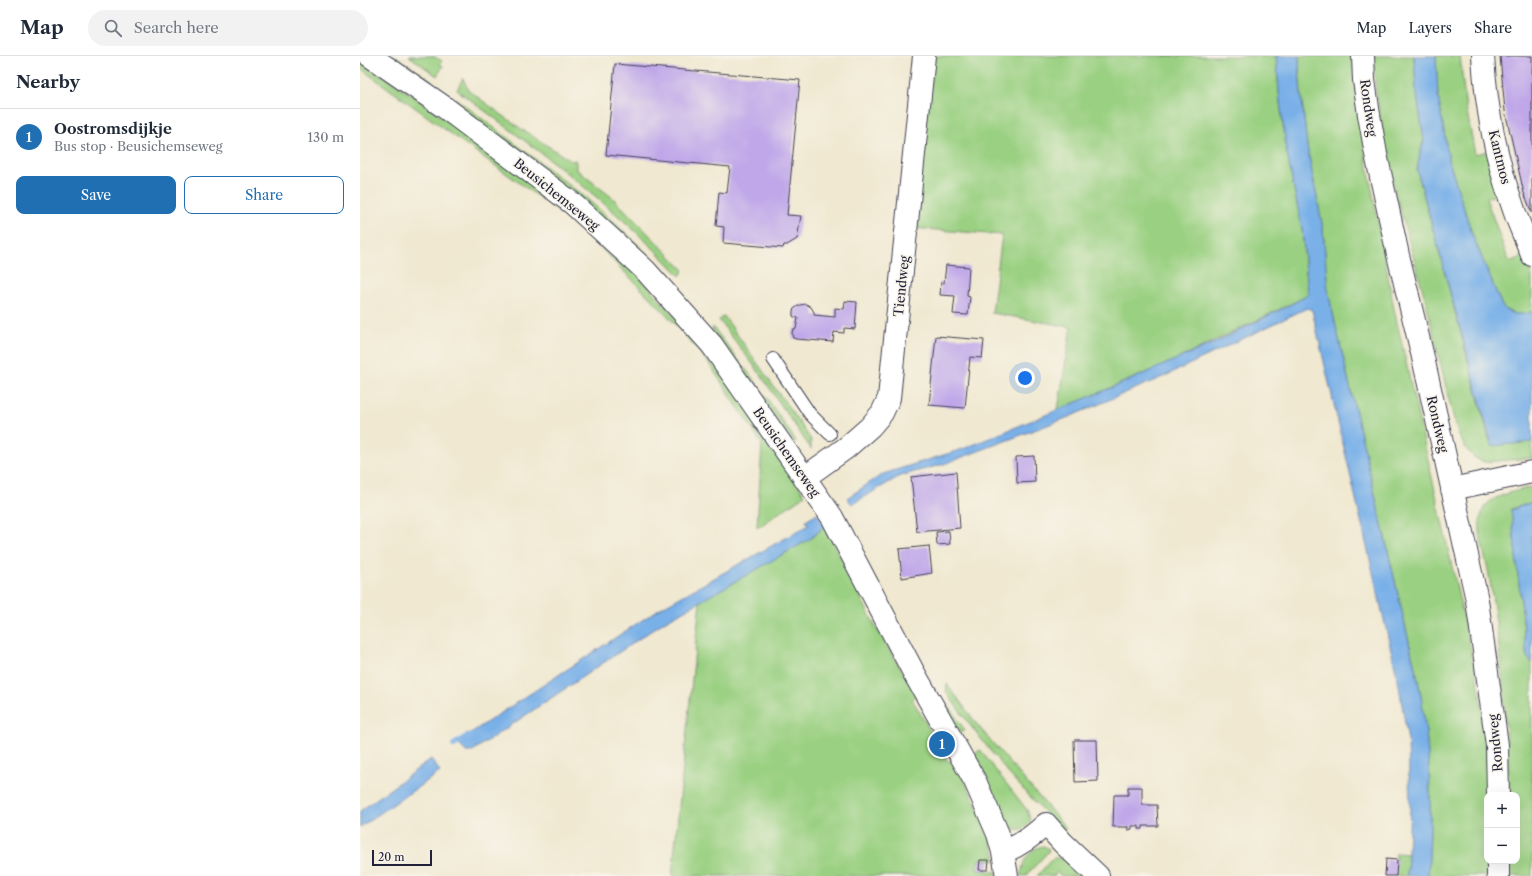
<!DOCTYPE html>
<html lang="en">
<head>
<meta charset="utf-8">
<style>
	:root { --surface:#fff; --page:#f2f2f3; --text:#1f2937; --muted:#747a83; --line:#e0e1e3; --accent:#1f6fb2 }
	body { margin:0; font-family:"Libre Caslon Text",serif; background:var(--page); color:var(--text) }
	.controls { position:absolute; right:12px; bottom:12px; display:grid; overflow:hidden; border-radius:8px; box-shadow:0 4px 16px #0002 }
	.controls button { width:36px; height:36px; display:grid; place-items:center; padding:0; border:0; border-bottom:1px solid var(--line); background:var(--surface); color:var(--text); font:20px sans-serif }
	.scale { position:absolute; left:12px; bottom:10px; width:60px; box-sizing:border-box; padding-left:4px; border:2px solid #22223b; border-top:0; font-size:11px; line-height:14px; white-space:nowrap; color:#22223b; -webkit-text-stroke:3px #f7f3e8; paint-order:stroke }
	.you { position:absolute; left:665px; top:322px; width:14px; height:14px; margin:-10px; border:3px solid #fff; border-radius:50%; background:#1a73e8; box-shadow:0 0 0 6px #1a73e833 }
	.badge { display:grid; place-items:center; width:26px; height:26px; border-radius:50%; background:var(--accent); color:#fff; font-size:13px; font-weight:700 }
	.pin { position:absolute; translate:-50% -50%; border:2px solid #fff; box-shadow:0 1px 4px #0006 }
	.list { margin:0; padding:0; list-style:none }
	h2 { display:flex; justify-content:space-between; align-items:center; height:52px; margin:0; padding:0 16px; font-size:17px }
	h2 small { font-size:13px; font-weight:400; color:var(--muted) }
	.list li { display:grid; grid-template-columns:26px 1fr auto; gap:12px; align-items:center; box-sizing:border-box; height:56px; padding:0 16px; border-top:1px solid var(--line) }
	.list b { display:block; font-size:15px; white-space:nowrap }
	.list p { margin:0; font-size:13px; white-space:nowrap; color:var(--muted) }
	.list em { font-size:13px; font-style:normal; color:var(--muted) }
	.actions { display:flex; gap:8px; padding:12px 16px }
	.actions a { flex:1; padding:9px 0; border:1px solid var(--accent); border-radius:8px; text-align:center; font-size:14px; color:var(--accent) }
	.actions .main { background:var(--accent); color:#fff }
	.icon { flex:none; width:22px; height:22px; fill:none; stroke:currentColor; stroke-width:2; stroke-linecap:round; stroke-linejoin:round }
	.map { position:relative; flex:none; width:1172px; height:820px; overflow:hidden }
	header { display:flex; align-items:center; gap:24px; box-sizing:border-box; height:56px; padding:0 20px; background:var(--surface); border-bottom:1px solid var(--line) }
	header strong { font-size:19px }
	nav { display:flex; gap:22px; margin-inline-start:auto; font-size:14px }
	.search { width:280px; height:36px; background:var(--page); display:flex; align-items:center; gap:10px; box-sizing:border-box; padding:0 14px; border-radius:22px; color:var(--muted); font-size:15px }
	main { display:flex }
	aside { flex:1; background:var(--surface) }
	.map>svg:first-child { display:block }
	.green { fill:#9ad081; stroke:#5e795e }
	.water { fill:#79b0e8; stroke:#4e6992 }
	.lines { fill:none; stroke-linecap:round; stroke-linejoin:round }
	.stream { stroke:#79b0e8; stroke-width:6 }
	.building { fill:#c0a7e9 }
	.service-casing { stroke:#414051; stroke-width:14 }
	.minor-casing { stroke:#414051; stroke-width:24 }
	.tertiary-casing { stroke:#414051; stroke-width:24 }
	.secondary-casing { stroke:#414051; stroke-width:24 }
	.service { stroke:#fff; stroke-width:12 }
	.minor { stroke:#fff; stroke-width:22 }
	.tertiary { stroke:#fff; stroke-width:22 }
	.secondary { stroke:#fff; stroke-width:22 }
	.labels { text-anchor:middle; stroke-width:3; stroke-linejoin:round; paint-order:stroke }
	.street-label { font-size:13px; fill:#22223b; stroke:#f7f3e8 }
</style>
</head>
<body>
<header>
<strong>Map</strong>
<div class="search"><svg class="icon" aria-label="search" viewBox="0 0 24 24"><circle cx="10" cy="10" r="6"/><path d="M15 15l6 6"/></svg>Search here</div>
<nav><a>Map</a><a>Layers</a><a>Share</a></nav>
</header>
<main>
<aside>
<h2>Nearby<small></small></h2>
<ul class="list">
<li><span class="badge">1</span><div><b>Oostromsdijkje</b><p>Bus stop · Beusichemseweg</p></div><em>130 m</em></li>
</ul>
<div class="actions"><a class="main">Save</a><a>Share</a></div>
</aside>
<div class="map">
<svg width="1172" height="820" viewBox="0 0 1172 820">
	<rect width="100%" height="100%" fill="#f7f3e8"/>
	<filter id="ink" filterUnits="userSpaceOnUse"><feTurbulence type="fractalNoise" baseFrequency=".025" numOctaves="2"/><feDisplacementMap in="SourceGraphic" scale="8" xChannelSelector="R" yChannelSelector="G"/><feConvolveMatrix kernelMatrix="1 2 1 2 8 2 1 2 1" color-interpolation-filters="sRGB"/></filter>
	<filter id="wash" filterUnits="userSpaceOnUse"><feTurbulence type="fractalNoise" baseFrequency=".012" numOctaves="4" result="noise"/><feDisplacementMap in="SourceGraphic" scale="16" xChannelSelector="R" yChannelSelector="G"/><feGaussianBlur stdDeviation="0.9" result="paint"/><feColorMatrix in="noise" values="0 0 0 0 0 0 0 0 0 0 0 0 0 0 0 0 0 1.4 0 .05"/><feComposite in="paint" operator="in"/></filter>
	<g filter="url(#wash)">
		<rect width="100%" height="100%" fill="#f0e8d0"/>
		<!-- green -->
		<g class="green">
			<path d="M 28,0 L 35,0 L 72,25 L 67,26 Z"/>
			<path d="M 49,0 L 73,0 L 82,5 L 80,8 L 83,10 L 77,20 Z"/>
			<path d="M 570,0 L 916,0 L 920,46 L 927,98 L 942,173 L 948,238 L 945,241 L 807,308 L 698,354 L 711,271 L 632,257 L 642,179 L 552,172 Z"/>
			<path d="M 939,0 L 993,0 L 998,57 L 1034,253 L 1119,630 L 1125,681 L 1129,739 L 1127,739 L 1128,820 L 1068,820 C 1072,754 1071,694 1059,629 L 968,236 L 963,173 L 947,90 L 940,28 Z"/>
			<path d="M 1013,0 L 1054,0 L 1056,33 L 1064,84 L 1060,98 L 1057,114 L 1131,390 L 1172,386 L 1172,402 L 1125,406 L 1115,402 L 1109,396 L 1105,391 L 1098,378 L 1088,340 L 1066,246 L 1031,122 L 1016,37 Z"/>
			<path d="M 1076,0 L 1100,0 L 1105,45 L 1115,98 L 1128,95 L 1140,138 L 1126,142 L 1149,206 L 1164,200 L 1172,219 L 1172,256 C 1159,260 1151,259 1142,250 L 1112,178 L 1089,105 L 1078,40 Z"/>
			<path d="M 0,5 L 55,41 L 190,142 L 276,217 L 352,303 L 445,439 L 397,472 L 402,388 L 348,306 L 307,259 L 231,182 L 187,147 L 0,12 Z"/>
			<path d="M 103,22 L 108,34 L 160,72 L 211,105 L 216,104 L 216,113 L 254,143 L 324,214 L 320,220 C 254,148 174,92 97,34 Z"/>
			<path d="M 95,42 L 225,141 L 270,181 L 316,228 L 312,229 L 96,50 Z"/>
			<path d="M 364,260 L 439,366 L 451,384 L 451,393 L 398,315 L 359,264 Z"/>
			<path d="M 353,271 L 397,328 L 436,385 L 434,387 L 352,275 Z"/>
			<path d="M 1170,431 L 1172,432 L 1172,446 L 1151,453 L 1167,601 L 1172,607 L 1172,820 L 1147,820 L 1147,805 L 1157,805 L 1157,739 L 1149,739 C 1147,664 1141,588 1128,514 C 1124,494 1114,472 1124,452 C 1130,440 1158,435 1170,431 Z"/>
			<path d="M 465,470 L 515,570 L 557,639 L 552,643 L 588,706 L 594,703 L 630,777 L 636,804 L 619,803 L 617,814 L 637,816 L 638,820 L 312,820 L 340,545 L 450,483 Z"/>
			<path d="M 587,628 L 619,671 L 706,772 L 703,776 L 648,717 L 610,669 L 586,636 Z"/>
			<path d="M 582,642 L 605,674 L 600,677 L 579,644 Z"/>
			<path d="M 620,694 L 667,754 L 671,765 C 667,772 662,774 654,773 L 648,768 L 634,738 L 613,699 Z"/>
			<path d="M 684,790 L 689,793 L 688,796 L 670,815 L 667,820 L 660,820 C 664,806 668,792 684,790 Z"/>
			<path d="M 1036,797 L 1049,798 L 1047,820 L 1035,820 Z"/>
			<path d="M 694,802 C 708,801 715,811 725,820 L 701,820 L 697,816 L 694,820 L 677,820 L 690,805 Z"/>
		</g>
		<!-- water -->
		<g class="water">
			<path d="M 916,0 L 939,0 L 940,28 L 947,90 L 963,173 L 968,236 L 1059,629 C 1071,694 1072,754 1068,820 L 1047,820 L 1050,752 L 1048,685 L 1038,624 L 952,254 L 947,252 L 805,320 L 709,361 L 584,408 L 540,420 L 492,448 L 487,442 L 523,418 L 603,393 L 770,324 L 858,285 L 945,241 L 948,238 L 948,235 L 942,173 L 927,98 L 920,46 Z"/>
			<path d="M 1054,0 L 1076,0 L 1078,40 L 1089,105 L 1112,178 L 1142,250 C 1151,259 1159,260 1172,256 L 1172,386 L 1132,390 L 1057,114 L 1060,98 L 1064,84 L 1056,33 Z"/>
			<path d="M 1172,446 L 1172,607 L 1167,601 L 1151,454 Z"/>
			<path d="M 457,458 L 465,470 L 450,483 L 304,566 L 111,696 L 106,696 L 100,690 L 103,682 L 299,553 L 449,469 L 446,465 Z"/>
			<path d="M 71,703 L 80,716 L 0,771 L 0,755 Z"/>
		</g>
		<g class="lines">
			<!-- stream -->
			<path class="stream" d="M 94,689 L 108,680"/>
		</g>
		<g id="blocks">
			<!-- building -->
			<g class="building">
				<path d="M 1140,0 L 1172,0 L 1172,157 L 1164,137 L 1145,55 Z"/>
				<path d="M 255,8 L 440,24 L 427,159 L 441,160 L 437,183 L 427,189 L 424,189 L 423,192 L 363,187 L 364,171 L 356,170 L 359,136 L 367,137 L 370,111 L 246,99 Z"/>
				<path d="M 586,209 L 609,211 L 607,240 L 610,241 L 608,259 L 593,258 L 595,240 L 580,239 L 581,226 L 584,227 Z"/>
				<path d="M 485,245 L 497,246 L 495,273 L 484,272 L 484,277 L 474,276 L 473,286 L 436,283 L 433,282 L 432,277 L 433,273 L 436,273 L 438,262 L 434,261 L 433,260 L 433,254 L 435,252 L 440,249 L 446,248 L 451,251 L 454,256 L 454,259 L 475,261 L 475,252 L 484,253 Z"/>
				<path d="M 576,280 L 624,284 L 622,302 L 610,301 L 605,352 L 569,349 Z"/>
				<path d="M 674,400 L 675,426 L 657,427 L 656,401 Z"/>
				<path d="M 596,416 L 600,472 L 557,476 L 551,421 Z"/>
				<path d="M 589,475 L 590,488 L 577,489 L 576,476 Z"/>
				<path d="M 569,490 L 572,517 L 542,522 L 539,493 Z"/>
				<path d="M 714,684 L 737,684 L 738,725 L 715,726 Z"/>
				<path d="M 768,731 L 782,731 L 782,749 L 797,749 L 798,770 L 783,770 L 783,773 L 779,773 L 779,770 L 772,770 L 772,773 L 768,774 L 768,771 L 753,771 L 754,739 L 768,739 Z"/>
				<path d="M 1026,803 L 1037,804 L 1036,820 L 1025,820 Z"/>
				<path d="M 620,804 L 629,804 L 628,814 L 619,814 Z"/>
			</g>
		</g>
	</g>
	<g filter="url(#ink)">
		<use href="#blocks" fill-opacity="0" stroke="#414051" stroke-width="1"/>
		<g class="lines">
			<!-- service casing -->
			<g class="service-casing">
				<path id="service" d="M 413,303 L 450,358 L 470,378"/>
			</g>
			<!-- minor casing -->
			<g class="minor-casing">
				<g id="minor">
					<path d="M 1123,0 C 1126,50 1136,103 1153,151 C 1158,167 1166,183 1172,199"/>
					<path d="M 444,422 L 486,392 L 510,371 L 522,357 L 529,342 L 564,0"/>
					<path d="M 1092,433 L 1172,416"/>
					<path d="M 643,796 C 660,790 673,780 686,768 L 703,787 L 738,820"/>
				</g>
			</g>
			<!-- tertiary casing -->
			<g class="tertiary-casing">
				<path id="tertiary" d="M 10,0 L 84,51 L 212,147 L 285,214 L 352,289 L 472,461 L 554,617 L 615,725 L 638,778 L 643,796 L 647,820"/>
			</g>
			<!-- secondary casing -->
			<g class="secondary-casing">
				<g id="secondary">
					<path d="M 1003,0 L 1004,24 L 1009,59 L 1016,98 L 1038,199 L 1062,297 L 1117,544 L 1137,689 L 1138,739"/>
					<path d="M 1138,820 L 1138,805"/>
				</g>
			</g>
			<!-- service -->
			<use href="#service" class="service"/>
			<!-- minor -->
			<use href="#minor" class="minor"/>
			<!-- tertiary -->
			<use href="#tertiary" class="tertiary"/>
			<!-- secondary -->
			<use href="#secondary" class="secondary"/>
		</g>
	</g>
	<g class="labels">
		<!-- street labels -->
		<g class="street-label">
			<text transform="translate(1009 52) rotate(82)" y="5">Rondweg</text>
			<text transform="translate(1140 101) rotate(76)" y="5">Kantmos</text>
			<text transform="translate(197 138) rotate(39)" y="5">Beusichemseweg</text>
			<text transform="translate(541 230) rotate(-84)" y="5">Tiendweg</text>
			<text transform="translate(1078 368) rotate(77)" y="5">Rondweg</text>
			<text transform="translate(427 396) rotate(55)" y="5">Beusichemseweg</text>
			<text transform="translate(1135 687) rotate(-95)" y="5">Rondweg</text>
		</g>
	</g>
</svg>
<div class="controls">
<button>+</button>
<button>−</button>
</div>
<div class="scale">20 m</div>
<div class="you"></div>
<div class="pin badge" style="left:582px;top:688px">1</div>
</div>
</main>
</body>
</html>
